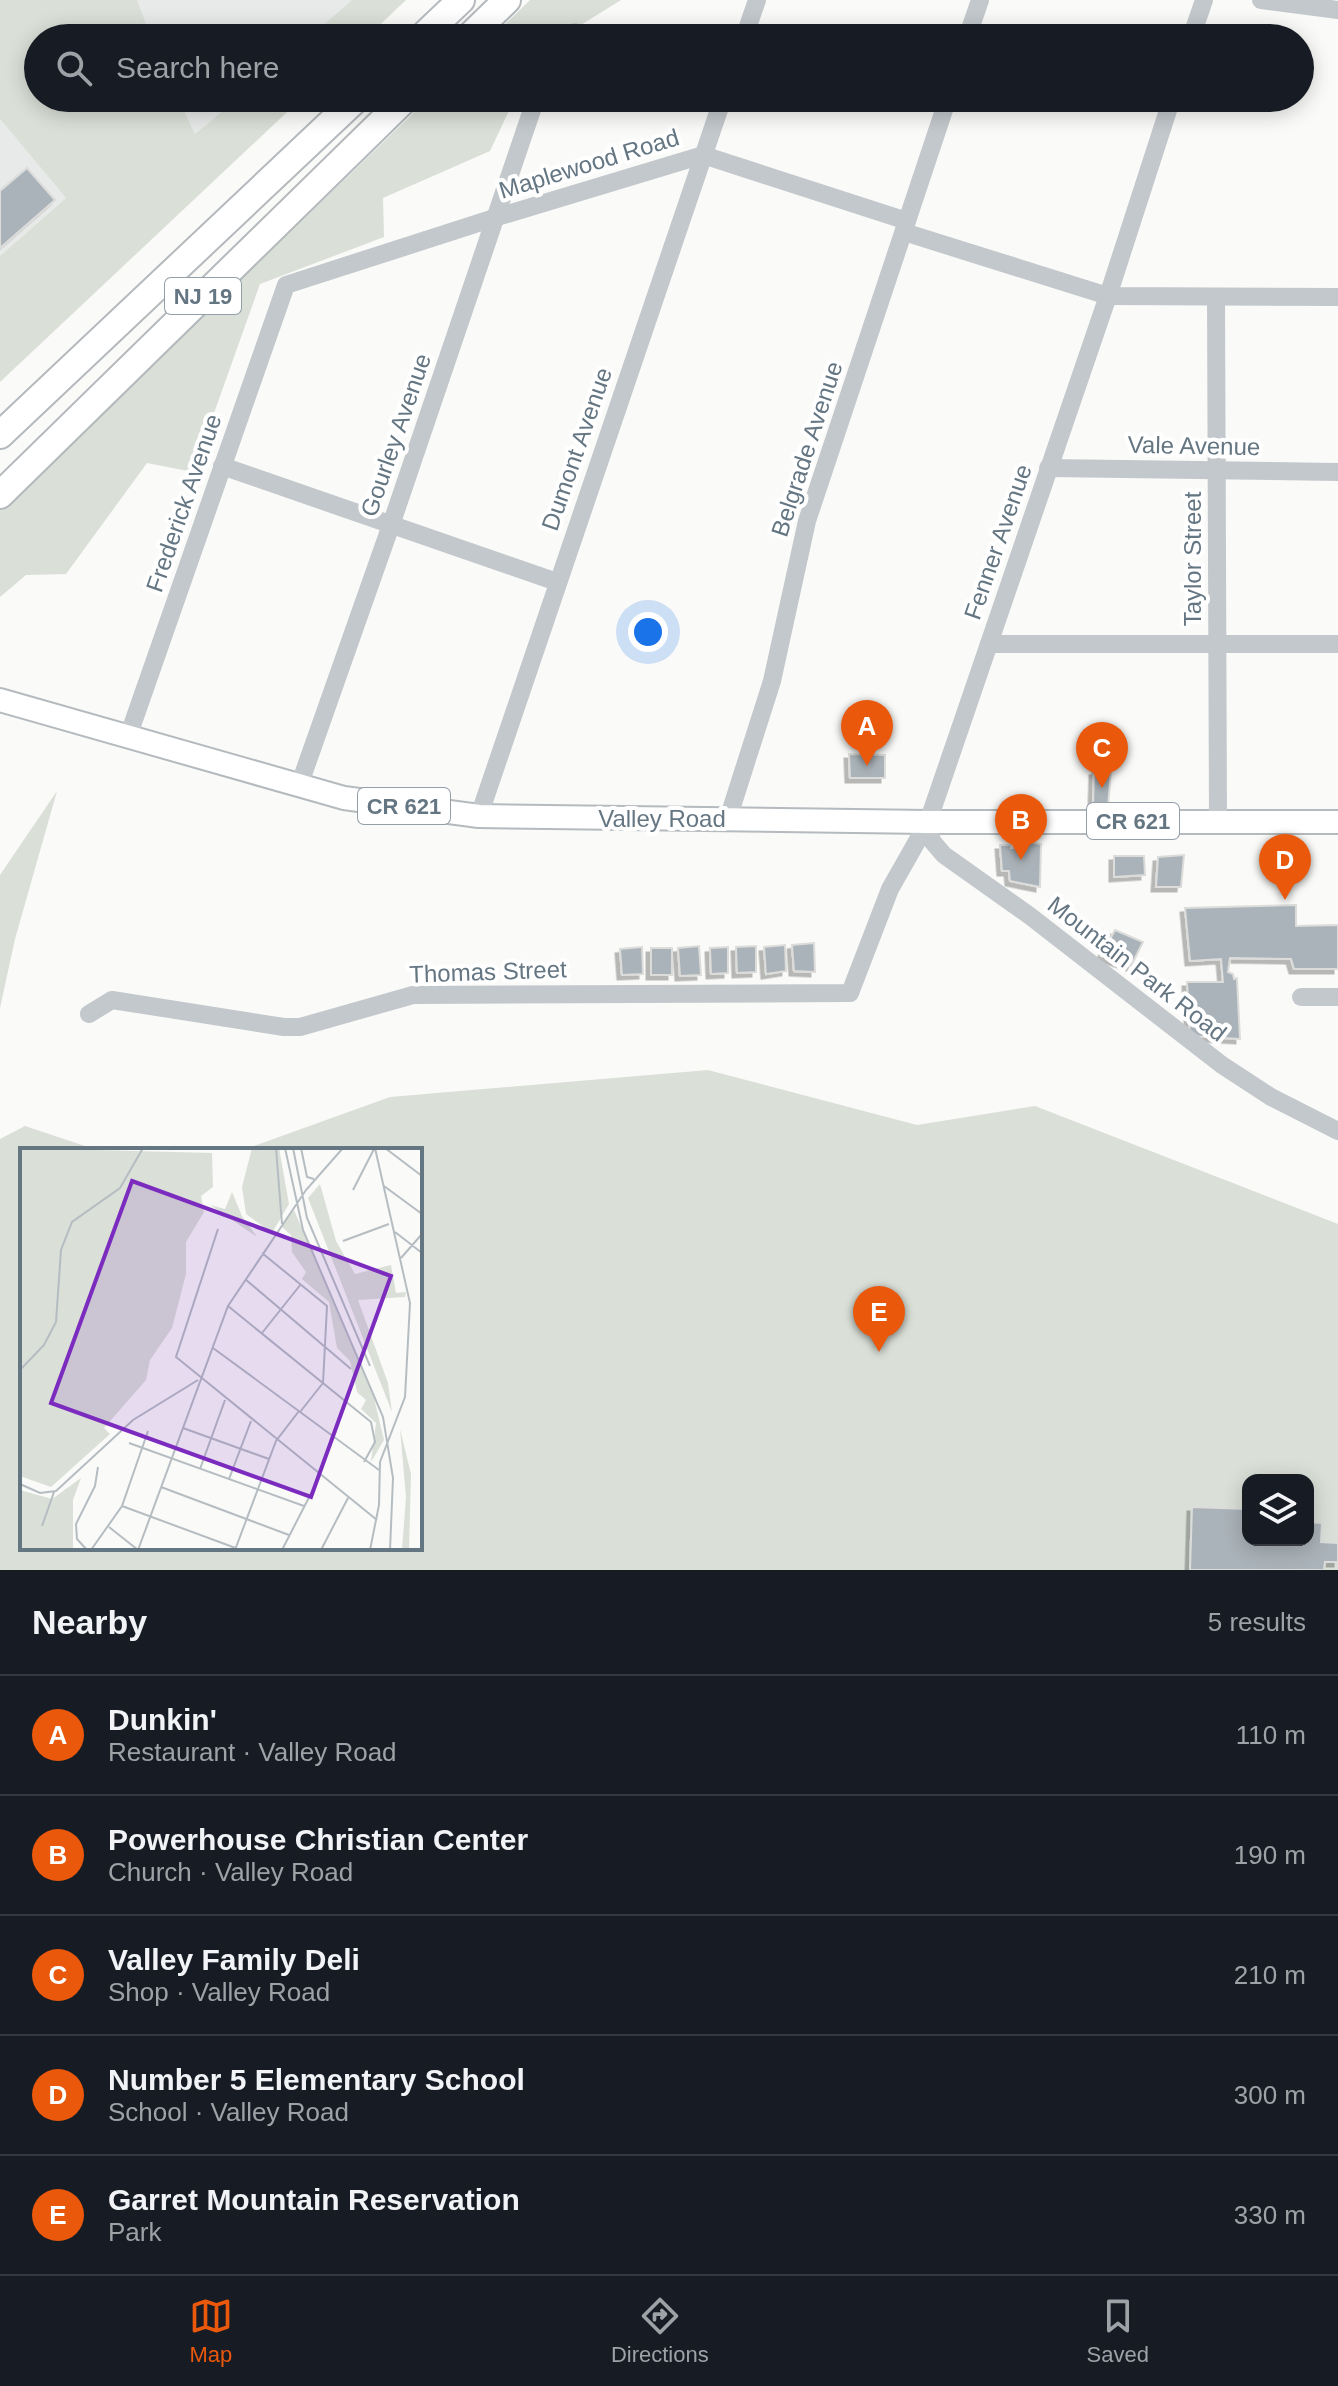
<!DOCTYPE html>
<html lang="en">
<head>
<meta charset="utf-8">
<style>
	:root { --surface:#171b24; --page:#20242c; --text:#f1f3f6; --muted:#9ea1a6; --line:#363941; --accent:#ea580c }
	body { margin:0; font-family:Helvetica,sans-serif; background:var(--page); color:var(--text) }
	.controls { position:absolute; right:24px; bottom:24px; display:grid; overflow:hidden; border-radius:16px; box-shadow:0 4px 20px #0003 }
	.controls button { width:72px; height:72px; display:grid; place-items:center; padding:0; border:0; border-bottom:2px solid var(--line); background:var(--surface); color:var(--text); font:40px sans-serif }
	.you { position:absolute; left:648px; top:632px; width:28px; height:28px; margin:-20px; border:6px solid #fff; border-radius:50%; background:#1a73e8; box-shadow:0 0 0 12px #1a73e833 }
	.badge { display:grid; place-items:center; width:52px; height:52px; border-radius:50%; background:var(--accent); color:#fff; font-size:26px; font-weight:700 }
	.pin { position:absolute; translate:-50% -66px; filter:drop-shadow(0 2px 4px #0008) }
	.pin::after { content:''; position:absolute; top:42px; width:28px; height:24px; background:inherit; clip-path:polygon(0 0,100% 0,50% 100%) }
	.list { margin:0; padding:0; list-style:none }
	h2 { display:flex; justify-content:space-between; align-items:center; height:104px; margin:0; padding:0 32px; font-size:34px }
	h2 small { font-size:26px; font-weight:400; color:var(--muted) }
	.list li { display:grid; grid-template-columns:52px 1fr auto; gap:24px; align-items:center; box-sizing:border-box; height:120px; padding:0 32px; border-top:2px solid var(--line) }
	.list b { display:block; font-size:30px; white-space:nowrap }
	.list p { margin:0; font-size:26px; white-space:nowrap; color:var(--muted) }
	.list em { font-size:26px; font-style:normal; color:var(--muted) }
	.icon { flex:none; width:44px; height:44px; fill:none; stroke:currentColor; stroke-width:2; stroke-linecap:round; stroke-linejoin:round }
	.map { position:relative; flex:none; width:1338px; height:1570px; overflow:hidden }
	.search { position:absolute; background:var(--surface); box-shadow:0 4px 20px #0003; left:24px; right:24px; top:24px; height:88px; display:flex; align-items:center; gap:20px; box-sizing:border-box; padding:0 28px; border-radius:44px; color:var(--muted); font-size:30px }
	.sheet { height:704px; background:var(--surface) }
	nav { display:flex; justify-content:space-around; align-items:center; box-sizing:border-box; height:112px; border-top:2px solid var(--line); background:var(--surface); font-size:22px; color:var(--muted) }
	nav a { display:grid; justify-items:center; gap:4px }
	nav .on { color:var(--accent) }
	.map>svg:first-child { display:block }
	.built { fill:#e8e9e9 }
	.green { fill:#dadfd7; fill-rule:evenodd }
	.building { fill:#aab3b9; stroke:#dcdcda; stroke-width:2; filter:url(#shadow) }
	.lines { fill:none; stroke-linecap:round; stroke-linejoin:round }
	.major-casing { stroke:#b5babe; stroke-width:26 }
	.highway-casing { stroke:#b4b9bd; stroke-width:30 }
	.minor { stroke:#c3c8cc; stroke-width:18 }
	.major { stroke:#fff; stroke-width:22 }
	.highway { stroke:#fff; stroke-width:26 }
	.labels { text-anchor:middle; stroke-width:8; stroke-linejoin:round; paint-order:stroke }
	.shield { fill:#fff; stroke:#939fa8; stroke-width:2 }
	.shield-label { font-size:22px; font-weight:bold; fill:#657683 }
	.street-label { font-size:24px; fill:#657683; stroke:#fff }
	.inset-road { fill:none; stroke:#b5bdc2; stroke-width:2 }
	.view { fill:#7b2cbf; fill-opacity:0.15; stroke:#7b2cbf; stroke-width:4 }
	.inset-edge { fill:none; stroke:#657683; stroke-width:4 }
</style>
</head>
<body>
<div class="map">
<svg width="1338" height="1570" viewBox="0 0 1338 1570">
	<defs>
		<filter id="shadow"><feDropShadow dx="-4.5" dy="4.5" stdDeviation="0" flood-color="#0004"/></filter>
	</defs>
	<rect width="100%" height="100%" fill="#fafaf8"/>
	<!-- built -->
	<g class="built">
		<path d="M 137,0 L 352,0 L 308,38 L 152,38 Z"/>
		<path d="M 178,98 L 238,98 L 195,134 Z"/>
		<path d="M 0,119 L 66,198 L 0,256 Z"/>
	</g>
	<!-- green -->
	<g class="green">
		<path d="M 0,0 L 137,0 L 152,38 L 38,38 L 38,98 L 178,98 L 195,134 L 238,98 L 302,98 L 0,382 L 0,256 L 66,198 L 0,119 Z"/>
		<path d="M 352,0 L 406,0 L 366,38 L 308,38 Z"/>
		<path d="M 530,0 L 621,0 L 560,38 L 491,38 Z"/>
		<path d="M 429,98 L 515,98 L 490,151 L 383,198 L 384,237 L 260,284 L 193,472 L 147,463 L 66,574 L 26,575 L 0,597 L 0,507 L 44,469 Z"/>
		<path d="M 57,791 L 15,939 L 0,1008 L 0,875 Z"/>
		<path d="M 708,1070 L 917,1125 L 1035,1106 L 1338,1224 L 1338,1570 L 0,1570 L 0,1139 L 25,1126 L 97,1150 L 22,1150 L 22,1548 L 420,1548 L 420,1150 L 243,1150 L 390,1097 ZM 1248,1480 L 1308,1480 L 1308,1540 L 1248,1540 Z"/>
	</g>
	<!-- building -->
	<g class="building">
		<path d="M 27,168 L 55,200 L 0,248 L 0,191 Z"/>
		<path d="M 849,754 L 885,755 L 885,778 L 850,778 Z"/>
		<path d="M 1097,757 L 1108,758 L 1111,771 L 1108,806 L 1093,806 L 1094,771 L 1097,771 Z"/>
		<path d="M 1024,841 L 1041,844 L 1040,887 L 1010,881 L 1009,871 L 1002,871 L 1000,845 L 1011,845 L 1011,848 L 1024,847 Z"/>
		<path d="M 1184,855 L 1181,887 L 1156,887 L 1158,857 Z"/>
		<path d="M 1114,856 L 1144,856 L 1145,875 L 1114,877 Z"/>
		<path d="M 1296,905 L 1296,926 L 1338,925 L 1338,969 L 1294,969 L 1291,959 L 1230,958 L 1228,972 L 1233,974 L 1234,979 L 1237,978 L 1240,1039 L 1190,1036 L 1187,982 L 1223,982 L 1221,959 L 1190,961 L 1185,908 Z"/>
		<path d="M 1115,930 L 1143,942 L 1131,966 L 1101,956 Z"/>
		<path d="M 814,943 L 815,972 L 794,971 L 792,945 Z"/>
		<path d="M 785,945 L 786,971 L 766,974 L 764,947 Z"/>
		<path d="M 699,946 L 701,975 L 680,976 L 678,948 Z"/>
		<path d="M 756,946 L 756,972 L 737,973 L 736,947 Z"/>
		<path d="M 642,947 L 643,974 L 622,975 L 620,949 Z"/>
		<path d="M 728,947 L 728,973 L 711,974 L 710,948 Z"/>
		<rect x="651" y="948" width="21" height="27"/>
		<path d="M 1192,1507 L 1248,1509 L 1248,1540 L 1308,1540 L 1308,1522 L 1322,1523 L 1321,1542 L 1338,1543 L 1338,1562 L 1325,1562 L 1324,1570 L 1190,1570 Z"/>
	</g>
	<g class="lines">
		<!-- major casing -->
		<g class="major-casing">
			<path id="major" d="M 0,700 L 344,798 L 479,816 L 928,822 L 1338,822"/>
		</g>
		<!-- highway casing -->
		<g class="highway-casing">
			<g id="highway">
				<path d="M 421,38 L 461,0"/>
				<path d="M 468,38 L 507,0"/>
				<path d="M 0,435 L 357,98"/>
				<path d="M 0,495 L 406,98"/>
			</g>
		</g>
		<!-- minor -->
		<g class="minor">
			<path d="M 1261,0 L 1338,10"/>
			<path d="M 572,38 L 575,32"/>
			<path d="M 744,38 L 757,0"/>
			<path d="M 967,38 L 980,0"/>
			<path d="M 1191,38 L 1204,0"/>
			<path d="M 904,232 L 1108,296 L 1338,297"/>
			<path d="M 1216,297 L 1218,821"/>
			<path d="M 222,466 L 557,582"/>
			<path d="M 1048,468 L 1338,472"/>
			<path d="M 989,644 L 1338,644"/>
			<path d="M 128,737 L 286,285 L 494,218 L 703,155 L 907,221"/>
			<path d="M 299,786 L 391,525 L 536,98"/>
			<path d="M 479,816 L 723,98"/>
			<path d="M 728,819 L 772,681 L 807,521 L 948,98"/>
			<path d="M 928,822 L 932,841 L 944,855 L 1030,916 L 1222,1065 L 1271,1097 L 1338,1131"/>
			<path d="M 1301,997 L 1338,997"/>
			<path d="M 89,1014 L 112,1000 L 284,1027 L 300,1027 L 413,995 L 850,993 L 890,889 L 928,822 L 1108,296 L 1172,98"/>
		</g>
		<!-- major -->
		<use href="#major" class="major"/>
		<!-- highway -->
		<use href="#highway" class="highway"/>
	</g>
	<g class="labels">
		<!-- shield labels -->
		<g class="shield">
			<rect x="165" y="278" width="76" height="36" rx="6"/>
			<rect x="358" y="788" width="92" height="36" rx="6"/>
			<rect x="1087" y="803" width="92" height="36" rx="6"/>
		</g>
		<g class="shield-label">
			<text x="203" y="304">NJ 19</text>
			<text x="404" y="814">CR 621</text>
			<text x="1133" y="829">CR 621</text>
		</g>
		<!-- street labels -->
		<g class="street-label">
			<text transform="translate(589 164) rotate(-17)" y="8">Maplewood Road</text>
			<text transform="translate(396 435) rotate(-71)" y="8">Gourley Avenue</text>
			<text transform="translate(1194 446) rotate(1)" y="8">Vale Avenue</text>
			<text transform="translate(577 449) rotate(-71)" y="8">Dumont Avenue</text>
			<text transform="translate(807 449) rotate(-72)" y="8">Belgrade Avenue</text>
			<text transform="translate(184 503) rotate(-71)" y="8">Frederick Avenue</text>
			<text transform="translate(998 542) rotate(-71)" y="8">Fenner Avenue</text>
			<text transform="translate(1193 559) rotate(-90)" y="8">Taylor Street</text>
			<text x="662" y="827">Valley Road</text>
			<text transform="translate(1137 969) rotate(38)" y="8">Mountain Park Road</text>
			<text transform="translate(488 972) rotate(-2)" y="8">Thomas Street</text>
		</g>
	</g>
	<!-- overview -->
	<g transform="translate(20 1148)">
		<rect width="402" height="402" fill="#fafaf8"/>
		<path d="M 0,0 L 192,5 L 193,39 L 181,48 L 184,64 L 166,94 L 166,126 L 152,180 L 130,212 L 126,232 L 84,280 L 90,286 L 31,339 L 0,328 ZM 232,0 L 259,0 L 269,56 L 252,85 L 226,66 L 222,39 ZM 300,36 L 316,93 L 335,126 L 371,117 L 376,145 L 386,144 L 385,149 L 338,152 L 368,235 L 372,264 L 288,50 ZM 212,44 L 222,68 L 237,89 L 190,57 L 205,61 ZM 274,62 L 353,246 L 364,292 L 351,314 L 356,275 L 341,261 L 346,252 L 337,244 L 330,213 L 317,200 L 309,154 L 282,131 L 286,124 L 272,104 L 271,87 L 261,78 ZM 380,281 L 391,326 L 389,402 L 382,402 L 386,349 ZM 61,330 L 53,352 L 53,402 L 0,402 L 0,342 L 32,351 Z" fill="#dadfd7"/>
		<path class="inset-road" d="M 256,0 L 262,76M 265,0 L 283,82 L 363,269 L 373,330 L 370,402M 273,0 L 287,70 L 350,218M 281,0 L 287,29 L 294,31M 365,0 L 402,28M 364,38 L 402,66M 333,42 L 354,1M 198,81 L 156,209 L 357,372M 375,84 L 402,105M 323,93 L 369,76M 242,105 L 307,158 L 303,235 L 280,264M 381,110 L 402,86M 225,131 L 331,221M 208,158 L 351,274 L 355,294 L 344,314M 242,185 L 281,136M 193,200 L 359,322M 0,222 L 24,197 L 36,174 L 41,102 L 52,74 L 100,40 L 123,0M 163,280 L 249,311M 109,295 L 284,358M 180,321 L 205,252M 209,331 L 231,273M 0,336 L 20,345 L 36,343 L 113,272 L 178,232M 141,339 L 269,387M 102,358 L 221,402M 22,378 L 34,344M 89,379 L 118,402M 67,402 L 57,391 L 56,376 L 75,338 L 78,319M 71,402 L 102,358 L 128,283M 118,402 L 208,158 L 286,42 L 323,0M 215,402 L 256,293 L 279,263M 262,402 L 300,328M 301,402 L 328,350M 350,402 L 359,357 L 360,314 L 385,249 L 390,155 L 355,0"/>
		<path class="view" d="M 112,33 L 371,128 L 291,349 L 31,255 Z"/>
		<rect width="402" height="402" class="inset-edge"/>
	</g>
</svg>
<div class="controls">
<button><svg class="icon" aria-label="layers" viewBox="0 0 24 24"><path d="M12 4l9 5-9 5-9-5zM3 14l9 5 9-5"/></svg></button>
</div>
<div class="you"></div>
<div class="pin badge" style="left:867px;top:766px">A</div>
<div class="pin badge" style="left:1021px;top:860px">B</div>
<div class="pin badge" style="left:1102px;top:788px">C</div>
<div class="pin badge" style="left:1285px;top:900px">D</div>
<div class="pin badge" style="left:879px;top:1352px">E</div>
<div class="search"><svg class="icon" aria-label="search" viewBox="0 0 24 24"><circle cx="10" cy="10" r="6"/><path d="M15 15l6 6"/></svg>Search here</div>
</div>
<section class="sheet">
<h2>Nearby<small>5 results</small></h2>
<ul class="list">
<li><span class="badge">A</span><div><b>Dunkin'</b><p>Restaurant · Valley Road</p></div><em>110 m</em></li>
<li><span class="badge">B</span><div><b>Powerhouse Christian Center</b><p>Church · Valley Road</p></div><em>190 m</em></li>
<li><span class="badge">C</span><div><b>Valley Family Deli</b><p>Shop · Valley Road</p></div><em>210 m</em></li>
<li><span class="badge">D</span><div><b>Number 5 Elementary School</b><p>School · Valley Road</p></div><em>300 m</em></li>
<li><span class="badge">E</span><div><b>Garret Mountain Reservation</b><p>Park</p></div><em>330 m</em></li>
</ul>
</section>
<nav>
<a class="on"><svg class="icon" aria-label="map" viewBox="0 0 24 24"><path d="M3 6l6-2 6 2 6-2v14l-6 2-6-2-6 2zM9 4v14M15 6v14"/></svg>Map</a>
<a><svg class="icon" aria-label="directions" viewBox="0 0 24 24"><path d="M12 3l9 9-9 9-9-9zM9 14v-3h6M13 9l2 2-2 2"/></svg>Directions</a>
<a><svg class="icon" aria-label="saved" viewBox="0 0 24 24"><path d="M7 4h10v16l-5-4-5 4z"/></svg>Saved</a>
</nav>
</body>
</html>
